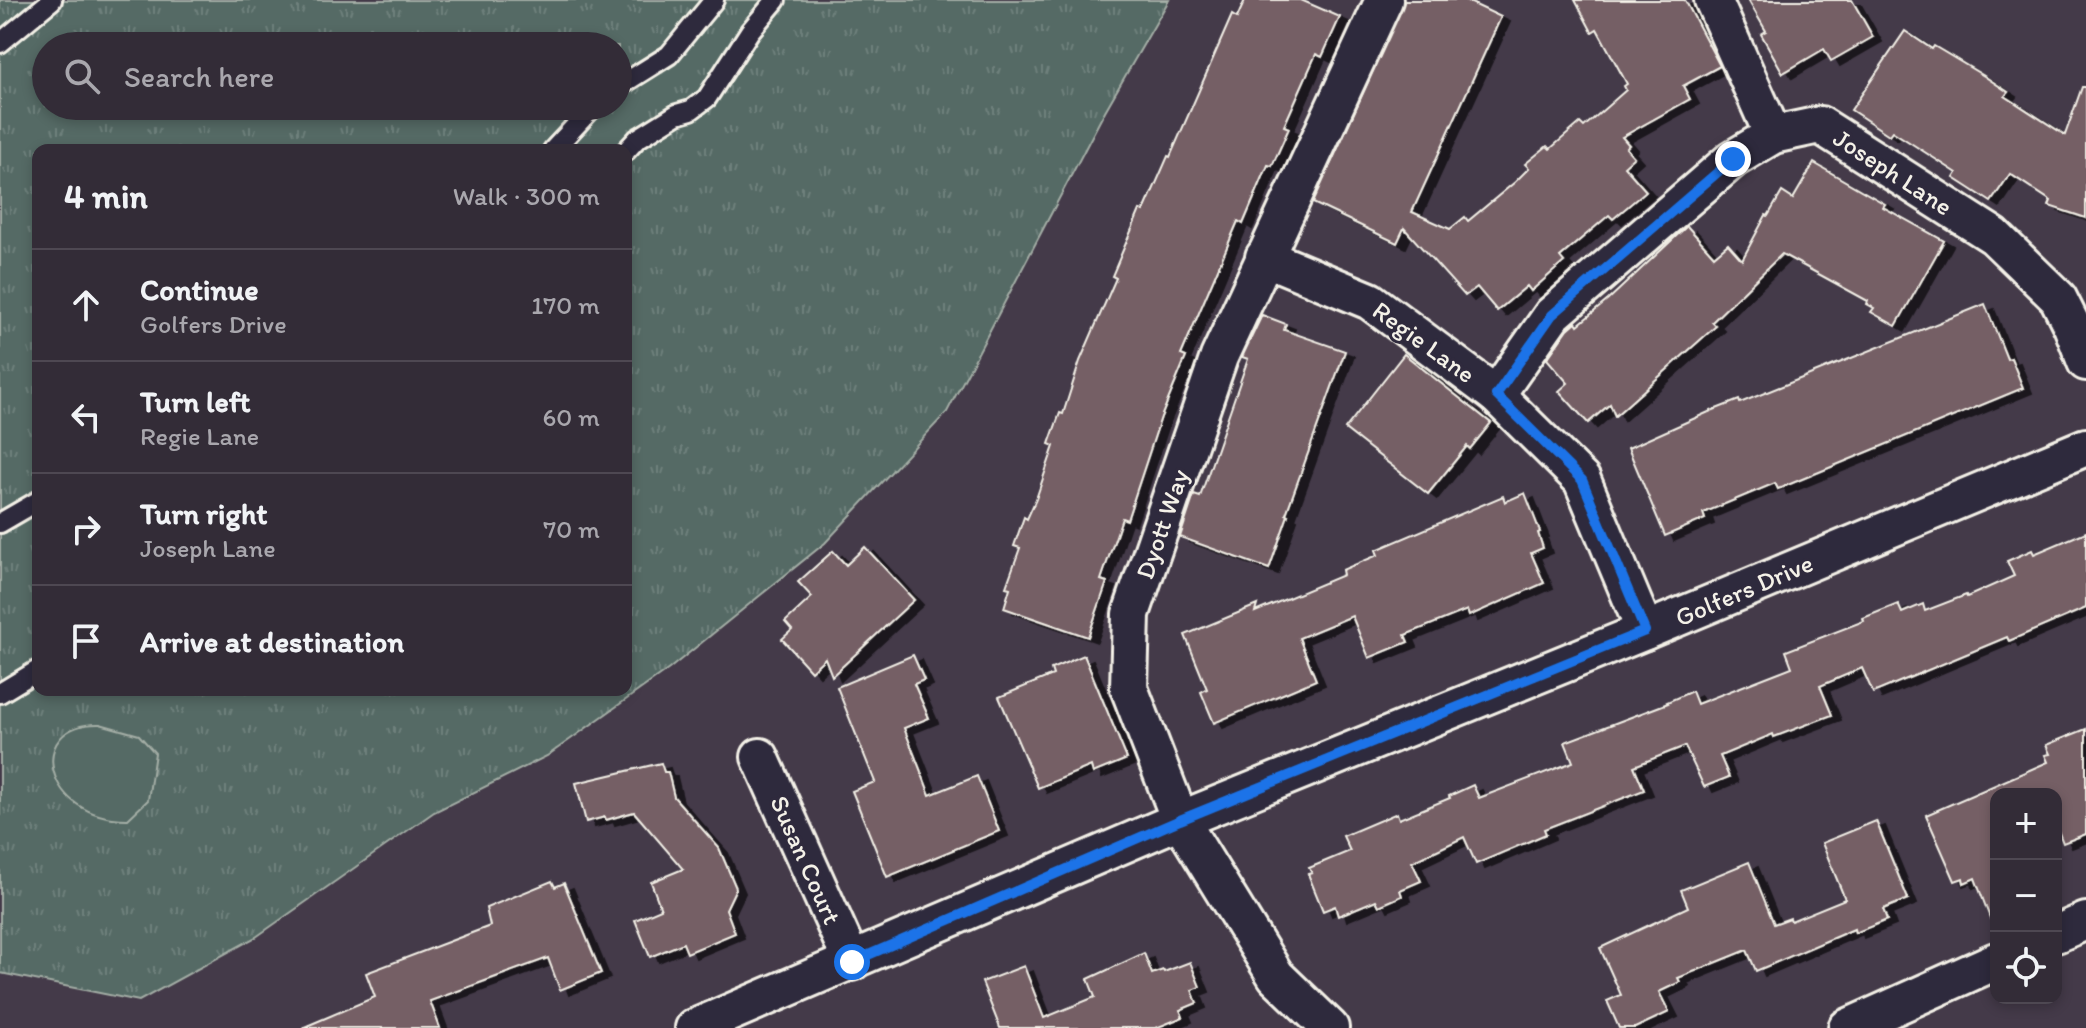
<!DOCTYPE html>
<html lang="en">
<head>
<meta charset="utf-8">
<style>
	:root { --surface:#332c37; --page:#3e3842; --text:#f1f3f6; --muted:#a9a7ad; --line:#4e4852 }
	body { margin:0; font-family:Itim,sans-serif; background:var(--page); color:var(--text) }
	.controls { position:absolute; right:24px; bottom:24px; display:grid; overflow:hidden; border-radius:16px; box-shadow:0 4px 12px #0003 }
	.controls button { width:72px; height:72px; display:grid; place-items:center; padding:0; border:0; border-bottom:2px solid var(--line); background:var(--surface); color:var(--text); font:40px sans-serif }
	.stop { position:absolute; width:24px; height:24px; margin:-18px; border:6px solid #1a73e8; border-radius:50%; background:#fff }
	.stop.end { background:#1a73e8; border-color:#fff; box-shadow:0 2px 8px #0008 }
	.list { margin:0; padding:0; list-style:none }
	h2 { display:flex; justify-content:space-between; align-items:center; height:104px; margin:0; padding:0 32px; font-size:34px }
	h2 small { font-size:26px; font-weight:400; color:var(--muted) }
	.list li { display:grid; grid-template-columns:52px 1fr auto; gap:24px; align-items:center; box-sizing:border-box; height:112px; padding:0 32px; border-top:2px solid var(--line) }
	.list b { display:block; font-size:30px; white-space:nowrap }
	.list p { margin:0; font-size:26px; white-space:nowrap; color:var(--muted) }
	.list em { font-size:26px; font-style:normal; color:var(--muted) }
	.icon { flex:none; width:44px; height:44px; fill:none; stroke:currentColor; stroke-width:2; stroke-linecap:round; stroke-linejoin:round }
	.map { position:relative; flex:none; width:2086px; height:1028px; overflow:hidden }
	.search { position:absolute; background:var(--surface); box-shadow:0 4px 12px #0003; left:32px; top:32px; width:600px; height:88px; display:flex; align-items:center; gap:20px; box-sizing:border-box; padding:0 28px; border-radius:44px; color:var(--muted); font-size:30px }
	.panel { position:absolute; background:var(--surface); box-shadow:0 4px 12px #0003; left:32px; top:144px; width:600px; height:552px; border-radius:16px }
	.map>svg:first-child { display:block }
	.grass { fill:url(#grass-tufts); stroke:#a4aea6; stroke-width:2; fill-rule:evenodd }
	.pitch { fill:#556a65; stroke:#a4aea6; stroke-width:2 }
	.building { fill:#755e65; stroke:#f4f1e8; stroke-width:2; filter:url(#shadow) }
	.lines { fill:none; stroke-linecap:round; stroke-linejoin:round }
	.lane-casing { stroke:#f4f1e8; stroke-width:24 }
	.street-casing { stroke:#f4f1e8; stroke-width:42 }
	.lane { stroke:#2f2a3d; stroke-width:18 }
	.street { stroke:#2f2a3d; stroke-width:36 }
	.route { stroke:#1a73e8; stroke-width:10 }
	.labels { text-anchor:middle; stroke-width:6; stroke-linejoin:round; paint-order:stroke }
	.street-label { font-size:26px; fill:#f4f1e8; stroke:#2f2a3d }
</style>
</head>
<body>
<div class="map">
<svg width="2086" height="1028" viewBox="0 0 2086 1028">
	<defs>
		<pattern id="grass-tufts" width="24" height="20" patternUnits="userSpaceOnUse" patternTransform="scale(2)"><rect width="24" height="20" fill="#556a65"/><path d="M3 7l-1-3M5 7V3M7 7l1-3M15 17l-1-3M17 17v-4M19 17l1-3" fill="none" stroke="#6e807b"/></pattern>
		<filter id="shadow"><feDropShadow dx="9" dy="5" stdDeviation="0" flood-color="#0009"/></filter>
	</defs>
	<rect width="100%" height="100%" fill="#443a49"/>
	<filter id="ink" filterUnits="userSpaceOnUse"><feTurbulence type="fractalNoise" baseFrequency=".0125" numOctaves="2"/><feDisplacementMap in="SourceGraphic" scale="16" xChannelSelector="R" yChannelSelector="G"/><feConvolveMatrix kernelMatrix="1 2 1 2 8 2 1 2 1" color-interpolation-filters="sRGB"/></filter>
	<g filter="url(#ink)">
		<!-- grass -->
		<path class="grass" d="M 0,0 L 1169,0 L 1105,111 L 947,412 L 825,543 L 669,669 L 547,756 L 434,812 L 256,937 L 139,1001 L 0,973 ZM 46,46 L 618,46 L 618,106 L 46,106 ZM 38,150 L 626,150 L 626,690 L 38,690 Z"/>
		<!-- pitch -->
		<path class="pitch" d="M 100,724 L 139,735 L 155,753 L 148,800 L 128,819 C 43,820 24,722 100,724 Z"/>
		<!-- building -->
		<g class="building">
			<path d="M 1245,0 L 1301,0 L 1340,17 L 1322,57 L 1316,54 L 1284,126 L 1289,128 L 1272,166 L 1268,165 L 1243,224 L 1238,221 L 1181,355 L 1186,357 L 1161,417 L 1127,520 L 1122,518 L 1101,580 L 1107,582 L 1088,637 L 1004,608 L 1010,588 L 1006,587 L 1020,548 L 1014,546 L 1024,517 L 1027,519 L 1036,499 L 1054,446 L 1049,444 L 1060,413 L 1063,414 L 1080,361 L 1116,278 L 1112,276 L 1140,210 L 1144,211 L 1168,156 L 1170,157 L 1232,15 L 1237,18 Z"/>
			<path d="M 1405,0 L 1465,0 L 1501,17 L 1412,212 L 1450,229 L 1465,217 L 1468,221 L 1515,182 L 1529,168 L 1525,164 L 1547,146 L 1550,149 L 1580,123 L 1584,127 L 1626,90 L 1624,86 L 1627,84 L 1597,29 L 1592,32 L 1575,0 L 1685,0 L 1720,66 L 1683,86 L 1690,99 L 1622,137 L 1629,145 L 1626,148 L 1634,157 L 1624,166 L 1646,191 L 1613,219 L 1609,215 L 1560,257 L 1564,262 L 1531,291 L 1527,286 L 1497,311 L 1477,287 L 1465,296 L 1404,228 L 1397,243 L 1313,203 Z"/>
			<path d="M 1748,0 L 1852,0 L 1873,37 L 1831,61 L 1824,49 L 1783,73 L 1761,34 L 1766,31 Z"/>
			<path d="M 1905,31 L 1932,49 L 1934,46 L 1984,76 L 2008,92 L 2005,96 L 2065,135 L 2082,87 L 2086,87 L 2086,218 L 2049,206 L 2051,201 L 2010,174 L 1991,202 L 1954,178 L 1957,173 L 1892,131 L 1889,135 L 1851,110 Z"/>
			<path d="M 1814,163 L 1885,204 L 1883,207 L 1944,241 L 1896,326 L 1871,312 L 1874,308 L 1867,304 L 1868,301 L 1782,254 L 1712,322 L 1716,326 L 1615,416 L 1610,404 L 1588,423 L 1559,391 L 1568,383 L 1547,359 L 1568,329 L 1576,322 L 1578,325 L 1608,300 L 1687,226 L 1714,256 L 1728,244 L 1742,260 L 1766,215 L 1768,216 L 1782,192 L 1793,199 Z"/>
			<path d="M 1985,304 L 2007,359 L 2011,358 L 2023,388 L 1778,489 L 1775,483 L 1703,513 L 1705,519 L 1665,536 L 1628,448 L 1711,411 L 1739,400 L 1740,403 Z"/>
			<path d="M 1262,315 L 1286,324 L 1284,330 L 1345,351 L 1286,514 L 1288,515 L 1269,569 L 1180,537 L 1194,495 L 1200,497 L 1248,359 L 1242,357 Z"/>
			<path d="M 1404,354 L 1491,423 L 1470,449 L 1467,446 L 1428,494 L 1345,429 Z"/>
			<path d="M 1525,493 L 1540,532 L 1538,533 L 1543,548 L 1531,553 L 1544,583 L 1469,616 L 1467,610 L 1405,635 L 1408,642 L 1369,658 L 1352,616 L 1299,638 L 1316,680 L 1214,723 L 1201,692 L 1207,689 L 1185,635 L 1257,605 L 1255,612 L 1343,575 L 1342,570 L 1378,555 L 1376,550 L 1503,496 L 1505,502 Z"/>
			<path d="M 2086,532 L 2086,608 L 2009,641 L 2007,637 L 1873,693 L 1862,668 L 1820,686 L 1832,715 L 1774,737 L 1773,734 L 1720,756 L 1729,777 L 1704,787 L 1685,746 L 1634,766 L 1644,790 L 1544,829 L 1546,834 L 1476,864 L 1464,837 L 1412,862 L 1421,881 L 1400,890 L 1402,896 L 1379,906 L 1376,900 L 1338,916 L 1335,906 L 1323,911 L 1308,874 L 1312,873 L 1309,868 L 1350,851 L 1343,836 L 1397,813 L 1399,819 L 1450,798 L 1449,796 L 1473,785 L 1479,798 L 1573,762 L 1565,742 L 1668,703 L 1667,702 L 1692,691 L 1697,704 L 1792,667 L 1786,651 L 1864,621 L 1863,618 L 1898,604 L 1902,613 L 1923,604 L 1925,611 L 1966,595 L 1967,597 L 2014,576 L 2007,561 L 2032,550 L 2034,554 Z"/>
			<path d="M 865,547 L 914,600 L 832,676 L 825,658 L 811,671 L 782,639 L 792,630 L 785,622 L 812,597 L 798,582 L 833,551 L 846,565 Z"/>
			<path d="M 913,655 L 924,680 L 914,684 L 929,718 L 904,728 L 930,795 L 977,776 L 999,831 L 887,877 L 852,791 L 875,782 L 837,687 Z"/>
			<path d="M 1084,655 L 1127,759 L 1093,773 L 1091,766 L 1038,788 L 999,697 L 1053,675 L 1051,669 Z"/>
			<path d="M 2086,729 L 2086,834 L 2063,843 L 2056,825 L 2056,794 L 1996,794 L 1996,926 L 1993,926 L 1975,878 L 1964,883 L 1963,878 L 1955,881 L 1926,815 L 2048,762 L 2045,755 L 2050,754 L 2046,745 Z"/>
			<path d="M 661,763 L 664,772 L 668,772 L 674,797 L 719,848 L 736,888 L 726,909 L 735,933 L 687,953 L 683,943 L 650,957 L 635,920 L 661,909 L 651,882 L 683,869 L 634,812 L 606,820 L 605,817 L 586,822 L 576,783 Z"/>
			<path d="M 1876,821 L 1908,899 L 1883,909 L 1887,920 L 1855,933 L 1854,929 L 1756,971 L 1747,950 L 1678,978 L 1680,982 L 1659,992 L 1669,1012 L 1635,1028 L 1619,1028 L 1607,1001 L 1621,995 L 1600,948 L 1688,907 L 1681,890 L 1749,862 L 1774,924 L 1790,918 L 1791,921 L 1845,899 L 1822,843 Z"/>
			<path d="M 552,881 L 555,887 L 564,883 L 601,973 L 560,990 L 548,958 L 430,1001 L 440,1028 L 302,1028 L 375,997 L 366,973 L 490,926 L 486,908 Z"/>
			<path d="M 1144,953 L 1152,974 L 1163,970 L 1164,972 L 1190,962 L 1200,987 L 1192,990 L 1197,1003 L 1180,1010 L 1183,1017 L 1156,1028 L 1000,1028 L 982,982 L 1024,966 L 1044,1018 L 1095,997 L 1088,979 Z"/>
		</g>
		<g class="lines">
			<!-- lane casing -->
			<g class="lane-casing">
				<g id="lane">
					<path d="M 0,43 L 52,0"/>
					<path d="M 618,87 L 669,55 L 714,0"/>
					<path d="M 553,150 L 594,106"/>
					<path d="M 626,151 L 637,139 L 677,114 L 691,110 L 707,98 L 750,31 L 776,0"/>
					<path d="M 0,523 L 38,501"/>
					<path d="M 0,693 L 38,670"/>
				</g>
			</g>
			<!-- street casing -->
			<g class="street-casing">
				<g id="street">
					<path d="M 1713,0 L 1773,135"/>
					<path d="M 1264,257 L 1370,301 L 1496,395 L 1582,480 L 1645,631"/>
					<path d="M 1496,395 L 1552,315 L 1733,159 L 1773,135 L 1820,125 L 1994,236 L 2058,298 L 2072,326 L 2086,362"/>
					<path d="M 760,757 L 852,962"/>
					<path d="M 2056,934 L 2086,921"/>
					<path d="M 694,1028 L 1180,820 L 1645,631 L 2086,447"/>
					<path d="M 1330,1028 L 1276,976 L 1180,820 L 1129,688 L 1131,614 L 1219,357 L 1384,0"/>
					<path d="M 1847,1028 L 1996,961"/>
				</g>
			</g>
			<!-- lane -->
			<use href="#lane" class="lane"/>
			<!-- street -->
			<use href="#street" class="street"/>
		</g>
	</g>
	<g class="lines" filter="url(#ink)">
		<!-- route -->
		<path class="route" d="M 852,962 L 1180,820 L 1645,631 L 1582,480 L 1496,395 L 1552,315 L 1733,159"/>
	</g>
	<g class="labels">
		<!-- street labels -->
		<g class="street-label">
			<text transform="translate(1893 172) rotate(33)" y="9">Joseph Lane</text>
			<text transform="translate(1424 342) rotate(36)" y="9">Regie Lane</text>
			<text transform="translate(1162 524) rotate(-71)" y="9">Dyott Way</text>
			<text transform="translate(1744 590) rotate(-23)" y="9">Golfers Drive</text>
			<text transform="translate(806 860) rotate(66)" y="9">Susan Court</text>
		</g>
	</g>
</svg>
<div class="controls">
<button>+</button>
<button>−</button>
<button><svg class="icon" aria-label="locate" viewBox="0 0 24 24"><circle cx="12" cy="12" r="6"/><path d="M12 2v4M12 18v4M2 12h4M18 12h4"/></svg></button>
</div>
<div class="stop" style="left:852px;top:962px"></div>
<div class="stop end" style="left:1733px;top:159px"></div>
<div class="search"><svg class="icon" aria-label="search" viewBox="0 0 24 24"><circle cx="10" cy="10" r="6"/><path d="M15 15l6 6"/></svg>Search here</div>
<section class="panel">
<h2>4 min<small>Walk · 300 m</small></h2>
<ul class="list">
<li><svg class="icon" aria-label="ahead" viewBox="0 0 24 24"><path d="M12 20V5M6 11l6-6 6 6"/></svg><div><b>Continue</b><p>Golfers Drive</p></div><em>170 m</em></li>
<li><svg class="icon" aria-label="left" viewBox="0 0 24 24"><path d="M17 20v-9H6M10 6l-5 5 5 5"/></svg><div><b>Turn left</b><p>Regie Lane</p></div><em>60 m</em></li>
<li><svg class="icon" aria-label="right" viewBox="0 0 24 24"><path d="M7 20v-9h11M14 6l5 5-5 5"/></svg><div><b>Turn right</b><p>Joseph Lane</p></div><em>70 m</em></li>
<li><svg class="icon" aria-label="arrive" viewBox="0 0 24 24"><path d="M6 21V4h12l-3 4 3 4H6"/></svg><div><b>Arrive at destination</b></div></li>
</ul>
</section>
</div>
</body>
</html>
